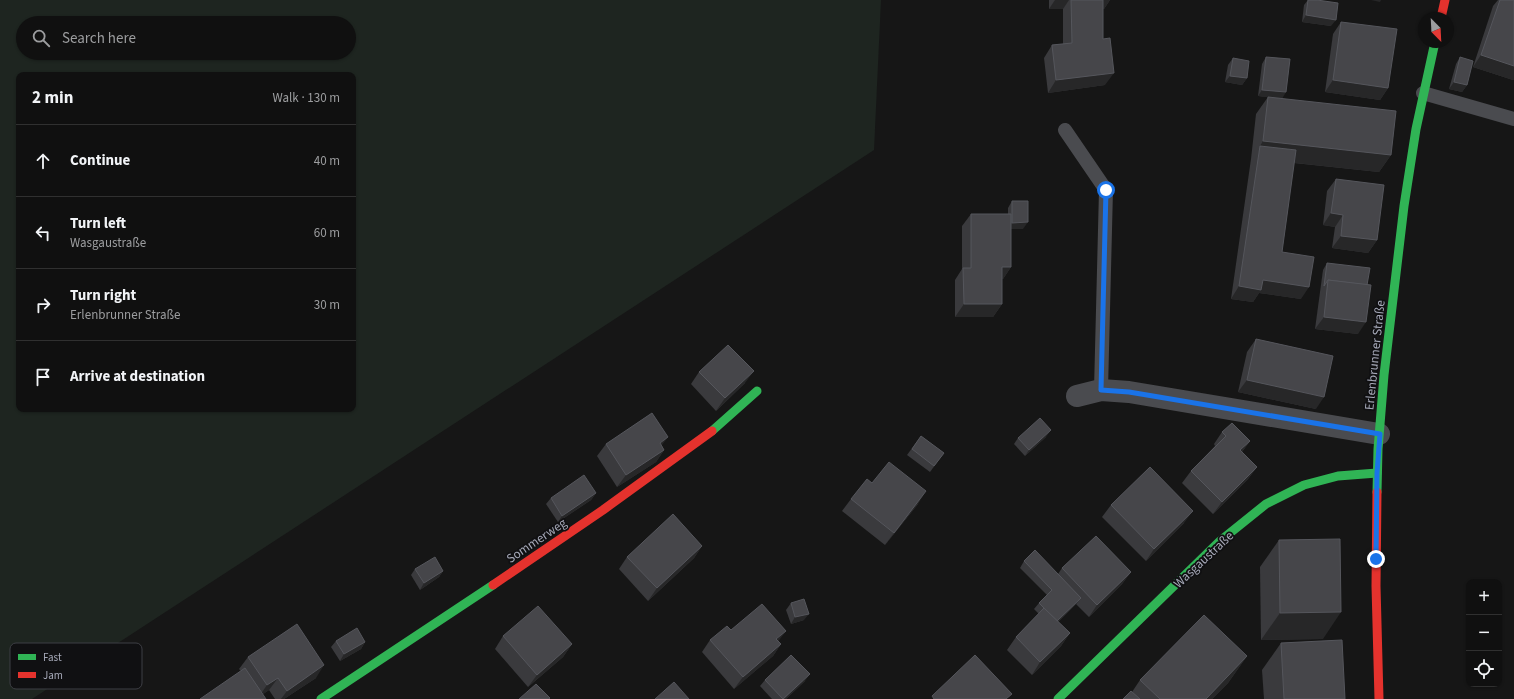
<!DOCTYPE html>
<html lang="en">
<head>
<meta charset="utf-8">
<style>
	:root { --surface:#101010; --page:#1e1e1e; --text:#f1f3f6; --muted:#9c9d9f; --line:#303030 }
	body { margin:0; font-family:"Source Sans 3",sans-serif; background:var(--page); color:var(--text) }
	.controls { position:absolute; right:12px; bottom:12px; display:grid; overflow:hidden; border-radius:8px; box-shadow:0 1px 3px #0004 }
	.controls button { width:36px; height:36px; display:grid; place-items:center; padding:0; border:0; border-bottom:1px solid var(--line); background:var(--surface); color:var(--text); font:20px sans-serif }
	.compass { position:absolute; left:1418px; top:12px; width:36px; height:36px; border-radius:50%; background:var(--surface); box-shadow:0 1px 3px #0004; rotate:156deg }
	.stop { position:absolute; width:12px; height:12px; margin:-9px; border:3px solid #1a73e8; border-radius:50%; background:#fff }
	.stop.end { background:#1a73e8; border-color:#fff; box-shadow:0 1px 4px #0008 }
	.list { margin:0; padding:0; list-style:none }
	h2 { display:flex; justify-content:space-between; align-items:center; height:52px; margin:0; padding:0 16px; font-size:17px }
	h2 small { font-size:13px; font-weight:400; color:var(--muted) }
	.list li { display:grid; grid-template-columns:26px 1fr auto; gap:12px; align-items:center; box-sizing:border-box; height:72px; padding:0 16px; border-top:1px solid var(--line) }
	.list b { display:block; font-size:15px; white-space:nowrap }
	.list p { margin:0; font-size:13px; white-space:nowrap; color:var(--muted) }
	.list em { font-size:13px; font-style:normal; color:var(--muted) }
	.icon { flex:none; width:22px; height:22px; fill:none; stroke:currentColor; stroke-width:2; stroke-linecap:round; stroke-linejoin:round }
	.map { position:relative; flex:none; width:1514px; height:699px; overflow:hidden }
	.search { position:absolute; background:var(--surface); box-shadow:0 1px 3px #0004; left:16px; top:16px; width:340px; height:44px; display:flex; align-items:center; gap:10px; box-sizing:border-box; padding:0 14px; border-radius:22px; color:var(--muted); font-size:15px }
	.panel { position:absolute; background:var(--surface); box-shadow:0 1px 3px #0004; left:16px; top:72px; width:340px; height:340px; border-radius:8px }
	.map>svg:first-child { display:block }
	.green { fill:#1e2520; fill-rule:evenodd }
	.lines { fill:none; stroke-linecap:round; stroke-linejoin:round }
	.lane { stroke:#4a4b4f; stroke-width:14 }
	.street { stroke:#4a4b4f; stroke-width:22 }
	.fast { stroke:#30b455; stroke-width:9 }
	.jam { stroke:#e5322d; stroke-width:9 }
	.wall { fill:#3a3a3d }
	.shaded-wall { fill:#272728 }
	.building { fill:#46464a; stroke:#55565c }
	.route { stroke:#1a73e8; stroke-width:5 }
	.labels { text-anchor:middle; stroke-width:3.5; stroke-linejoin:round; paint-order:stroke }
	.street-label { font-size:13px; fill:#a6a9b8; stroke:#101012 }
	.key { fill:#101012; stroke:#3d3e44; stroke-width:1 }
	.key-label { font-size:11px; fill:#a6a9b8 }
</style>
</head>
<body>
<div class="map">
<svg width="1514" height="699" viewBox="0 0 1514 699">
	<rect width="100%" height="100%" fill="#161616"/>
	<!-- green -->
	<path class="green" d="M 0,0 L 881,0 L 874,150 L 32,699 L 0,699 ZM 23,23 L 349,23 L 349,53 L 23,53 ZM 19,75 L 353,75 L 353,409 L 19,409 Z"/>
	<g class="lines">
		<!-- lane -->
		<g class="lane">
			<path d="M 1423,93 L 1514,119"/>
			<path d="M 1065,130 L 1106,190 L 1101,390"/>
		</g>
		<!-- street -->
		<path class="street" d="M 1077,396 L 1101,390 L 1129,392 L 1379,434"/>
		<!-- fast -->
		<g class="fast">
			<path d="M 712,431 L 757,391"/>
			<path d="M 1377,492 L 1378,449 L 1384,375 L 1404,206 L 1416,129 L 1435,42"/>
			<path d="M 321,699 L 493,585"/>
			<path d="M 1058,699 L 1220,541 L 1266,504 L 1304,485 L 1338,476 L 1377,473"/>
		</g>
		<!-- jam -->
		<g class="jam">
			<path d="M 1441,18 L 1445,0"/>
			<path d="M 1377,492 L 1376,586 L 1379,699"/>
			<path d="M 493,585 L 603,510 L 712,431"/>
		</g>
	</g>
	<!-- wall -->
	<g class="wall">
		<path d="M 1049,0 L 1110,0 L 1104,9 L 1103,9 L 1103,39 L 1105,85 L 1048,93 L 1044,58 L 1052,45 L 1063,44 L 1063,9 L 1049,9 Z"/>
		<path d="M 1308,0 L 1317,0 L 1331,26 L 1302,22 L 1304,5 Z"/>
		<path d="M 1498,0 L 1514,0 L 1514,79 L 1513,80 L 1473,67 L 1493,6 Z"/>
		<path d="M 1341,22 L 1388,88 L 1380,100 L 1325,92 L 1333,34 Z"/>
		<path d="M 1266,57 L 1282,98 L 1391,155 L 1379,172 L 1294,163 L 1282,252 L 1301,299 L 1259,293 L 1253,302 L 1231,299 L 1251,159 L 1256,114 L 1268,97 L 1258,96 L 1262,64 Z"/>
		<path d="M 1460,57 L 1467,85 L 1462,92 L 1449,89 L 1456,64 Z"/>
		<path d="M 1233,58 L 1247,78 L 1242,85 L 1225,82 L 1228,65 Z"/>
		<path d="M 1336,179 L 1377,240 L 1368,253 L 1332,248 L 1335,227 L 1323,225 L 1327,191 Z"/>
		<path d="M 1012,201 L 1023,229 L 1011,229 L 1011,267 L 1003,279 L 1002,279 L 1002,304 L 993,317 L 955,317 L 955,280 L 962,269 L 962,226 L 971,214 L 1008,214 L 1008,208 Z"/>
		<path d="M 1327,263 L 1367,285 L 1358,334 L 1315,329 L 1323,270 Z"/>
		<path d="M 1256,339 L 1316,409 L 1238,392 L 1247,352 Z"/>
		<path d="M 699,372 L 745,383 L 716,411 L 691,384 Z"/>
		<path d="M 1222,432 L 1250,441 L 1242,452 L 1257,467 L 1248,479 L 1213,514 L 1182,483 L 1191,471 L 1215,446 L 1214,444 Z"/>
		<path d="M 921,436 L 944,453 L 930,472 L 907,455 Z"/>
		<path d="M 1046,437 L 1025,456 L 1014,444 L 1018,438 Z"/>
		<path d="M 606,444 L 662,446 L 664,450 L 656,462 L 617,487 L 597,456 Z"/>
		<path d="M 872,483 L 918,504 L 885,545 L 842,511 L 851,499 Z"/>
		<path d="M 596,493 L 591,500 L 558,522 L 546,504 L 551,498 Z"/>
		<path d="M 1111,505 L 1184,523 L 1146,561 L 1102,517 Z"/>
		<path d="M 1279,540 L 1323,639 L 1261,640 L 1260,567 Z"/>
		<path d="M 702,546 L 694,558 L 648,601 L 619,569 L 627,557 Z"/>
		<path d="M 1024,561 L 1058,574 L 1062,568 L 1131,572 L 1122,584 L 1089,617 L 1076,604 L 1058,622 L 1070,633 L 1061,646 L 1032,675 L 1007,650 L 1016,637 L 1039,614 L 1034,609 L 1039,603 L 1047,595 L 1020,568 Z"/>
		<path d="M 415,569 L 443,571 L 439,577 L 420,590 L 411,575 Z"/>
		<path d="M 791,603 L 804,620 L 791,624 L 786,610 Z"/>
		<path d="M 731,630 L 778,641 L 781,644 L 773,656 L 734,689 L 702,652 L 710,640 Z"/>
		<path d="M 503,636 L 572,644 L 563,657 L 528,687 L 495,649 Z"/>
		<path d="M 336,641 L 365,642 L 361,649 L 340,661 L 331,647 Z"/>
		<path d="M 1281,643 L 1345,699 L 1264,699 L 1262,670 Z"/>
		<path d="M 1247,656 L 1228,683 L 1212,699 L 1123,699 L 1132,692 L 1140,680 Z"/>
		<path d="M 248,657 L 316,678 L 284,699 L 275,699 L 269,690 L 263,694 L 239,669 Z"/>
		<path d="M 765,680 L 805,681 L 786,699 L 772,699 L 760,686 Z"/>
	</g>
	<!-- shaded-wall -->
	<g class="shaded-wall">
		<path d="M 1055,0 L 1069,0 L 1063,9 L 1049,9 Z"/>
		<path d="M 1101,0 L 1110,0 L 1104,9 L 1094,9 Z"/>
		<path d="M 1371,0 L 1381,0 L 1380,2 Z"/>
		<path d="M 1306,15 L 1336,20 L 1331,26 L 1302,22 Z"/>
		<path d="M 1481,55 L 1514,66 L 1514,79 L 1513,80 L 1473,67 Z"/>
		<path d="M 1114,73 L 1105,85 L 1048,93 L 1056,80 Z"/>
		<path d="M 1230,76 L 1247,78 L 1242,85 L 1225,82 Z"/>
		<path d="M 1333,80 L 1388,88 L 1380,100 L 1325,92 Z"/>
		<path d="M 1454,82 L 1467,85 L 1462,92 L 1449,89 Z"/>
		<path d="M 1262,90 L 1286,92 L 1282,99 L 1258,96 Z"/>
		<path d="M 1263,141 L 1391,155 L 1379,172 L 1258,159 L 1260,146 Z"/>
		<path d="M 1331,213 L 1343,215 L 1335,227 L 1323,225 Z"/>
		<path d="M 1028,222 L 1023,229 L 1008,229 L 1012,223 Z"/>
		<path d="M 1341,236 L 1377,240 L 1368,253 L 1332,248 Z"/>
		<path d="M 1002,267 L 1011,267 L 1003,279 L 993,279 Z"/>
		<path d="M 1263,280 L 1309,287 L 1301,299 L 1259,293 L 1253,302 L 1231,299 L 1239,286 Z"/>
		<path d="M 964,304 L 1002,304 L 993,317 L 955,317 Z"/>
		<path d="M 1324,317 L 1366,322 L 1358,334 L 1315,329 Z"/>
		<path d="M 754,371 L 745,383 L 716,411 L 725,398 Z"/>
		<path d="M 1247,380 L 1324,397 L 1316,409 L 1238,392 Z"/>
		<path d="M 1051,430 L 1046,437 L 1025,456 L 1029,450 Z"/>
		<path d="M 668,437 L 659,449 L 660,443 Z"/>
		<path d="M 1250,441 L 1241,453 L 1240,450 Z"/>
		<path d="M 664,450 L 656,462 L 617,487 L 626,475 Z"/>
		<path d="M 1257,467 L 1248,479 L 1213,514 L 1222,502 Z"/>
		<path d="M 926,491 L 918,504 L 885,545 L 894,533 Z"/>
		<path d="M 596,493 L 591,500 L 558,522 L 562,516 Z"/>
		<path d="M 1193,511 L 1184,523 L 1146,561 L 1154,549 Z"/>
		<path d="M 702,546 L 694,558 L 648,601 L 657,588 Z"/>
		<path d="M 443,571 L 439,577 L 420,590 L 424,583 Z"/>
		<path d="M 1131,572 L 1122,584 L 1089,617 L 1097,605 Z"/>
		<path d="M 1081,598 L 1076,604 L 1052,628 L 1056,622 Z"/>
		<path d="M 1341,612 L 1323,639 L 1261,640 L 1280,613 Z"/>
		<path d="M 809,614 L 804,620 L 791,624 L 795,617 Z"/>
		<path d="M 786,631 L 777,643 L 776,639 Z"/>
		<path d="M 1070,633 L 1061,646 L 1032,675 L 1040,662 Z"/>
		<path d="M 365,642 L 361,649 L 340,661 L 344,654 Z"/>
		<path d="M 572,644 L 563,657 L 528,687 L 537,675 Z"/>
		<path d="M 781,644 L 773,656 L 734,689 L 743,677 Z"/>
		<path d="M 1247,656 L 1228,683 L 1212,699 L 1206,699 Z"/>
		<path d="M 324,665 L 316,678 L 284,699 L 281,699 L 287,691 Z"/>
		<path d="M 810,674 L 805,681 L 786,699 L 784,699 Z"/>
		<path d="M 278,678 L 269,690 L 258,698 L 267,685 Z"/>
	</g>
	<!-- building -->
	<g class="building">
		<path d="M 1071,0 L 1103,0 L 1103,39 L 1110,38 L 1114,73 L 1056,80 L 1052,45 L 1072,43 Z"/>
		<path d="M 1308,0 L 1317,0 L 1338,3 L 1336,20 L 1306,15 Z"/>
		<path d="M 1500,0 L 1514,0 L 1514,66 L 1481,55 Z"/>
		<path d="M 1341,22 L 1397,29 L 1388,88 L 1333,80 Z"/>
		<path d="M 1266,57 L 1290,59 L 1286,92 L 1262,90 Z"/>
		<path d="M 1460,57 L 1473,61 L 1467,85 L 1454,82 Z"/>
		<path d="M 1233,58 L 1249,61 L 1247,78 L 1230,76 Z"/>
		<path d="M 1268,97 L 1396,111 L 1391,155 L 1263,141 Z"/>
		<path d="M 1260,146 L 1296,150 L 1282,252 L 1314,257 L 1309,287 L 1263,280 L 1261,290 L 1239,286 Z"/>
		<path d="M 1336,179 L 1384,185 L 1377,240 L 1341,236 L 1343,215 L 1331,213 Z"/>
		<path d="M 1012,201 L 1028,201 L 1028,222 L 1012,223 Z"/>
		<path d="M 971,214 L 1011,214 L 1011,267 L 1002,267 L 1002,304 L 964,304 L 963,268 L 971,268 Z"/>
		<path d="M 1327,263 L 1370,268 L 1367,285 L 1328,280 L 1324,286 Z"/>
		<path d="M 1328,280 L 1371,285 L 1366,322 L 1324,317 Z"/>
		<path d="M 1256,339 L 1333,356 L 1324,397 L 1247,380 Z"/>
		<path d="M 728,345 L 754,371 L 725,398 L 699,372 Z"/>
		<path d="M 652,413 L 668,437 L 660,443 L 664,450 L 626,475 L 606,444 Z"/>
		<path d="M 1040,418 L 1051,430 L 1029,450 L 1018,438 Z"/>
		<path d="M 1232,423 L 1250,441 L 1240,450 L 1257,467 L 1222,502 L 1191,471 L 1226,436 L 1222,432 Z"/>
		<path d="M 921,436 L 944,453 L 934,466 L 912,449 Z"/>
		<path d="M 889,462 L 926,491 L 894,533 L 851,499 L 867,479 L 872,483 Z"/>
		<path d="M 1150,467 L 1193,511 L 1154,549 L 1111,505 Z"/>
		<path d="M 584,475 L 596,493 L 562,516 L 551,498 Z"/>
		<path d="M 673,514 L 702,546 L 657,588 L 627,557 Z"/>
		<path d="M 1096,536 L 1131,572 L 1097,605 L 1062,568 Z"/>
		<path d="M 1340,539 L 1341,612 L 1280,613 L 1279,540 Z"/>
		<path d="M 1035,550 L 1081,598 L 1057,621 L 1039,603 L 1052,590 L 1024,561 Z"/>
		<path d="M 435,557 L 443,571 L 424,583 L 415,569 Z"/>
		<path d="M 804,599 L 809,614 L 795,617 L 791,603 Z"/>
		<path d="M 762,604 L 786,631 L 776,639 L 781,644 L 743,677 L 710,640 L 727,626 L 731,630 Z"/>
		<path d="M 538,606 L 572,644 L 537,675 L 503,636 Z"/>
		<path d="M 1044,608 L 1070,633 L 1040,662 L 1016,637 Z"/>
		<path d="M 1204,615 L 1247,656 L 1206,699 L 1160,699 L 1140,680 Z"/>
		<path d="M 297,624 L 324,665 L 287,691 L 278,678 L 267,685 L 248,657 Z"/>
		<path d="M 357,628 L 365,642 L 344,654 L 336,641 Z"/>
		<path d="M 1342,640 L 1345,699 L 1284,699 L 1281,643 Z"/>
		<path d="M 791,655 L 810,674 L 783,699 L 765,680 Z"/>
		<path d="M 975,655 L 1012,694 L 1006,699 L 934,699 L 932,696 Z"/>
		<path d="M 245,668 L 266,699 L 200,699 Z"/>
		<path d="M 674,682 L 689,699 L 655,699 Z"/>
		<path d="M 536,684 L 550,698 L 549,699 L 519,699 Z"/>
		<path d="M 1131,691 L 1140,699 L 1123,699 Z"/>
	</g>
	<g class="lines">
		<!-- route -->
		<path class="route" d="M 1106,190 L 1101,390 L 1129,392 L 1380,434 L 1377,473 L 1376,559"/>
	</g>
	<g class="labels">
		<!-- street labels -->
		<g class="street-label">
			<text transform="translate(1374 355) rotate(-84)" y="5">Erlenbrunner Straße</text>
			<text transform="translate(536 540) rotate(-34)" y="5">Sommerweg</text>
			<text transform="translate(1203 559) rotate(-43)" y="5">Wasgaustraße</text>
		</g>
	</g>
	<!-- legend -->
	<rect x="10" y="643" width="132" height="46" rx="6" class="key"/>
	<rect x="18" y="654" width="18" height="6" fill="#30b455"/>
	<rect x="18" y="672" width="18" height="6" fill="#e5322d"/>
	<g class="key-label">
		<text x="43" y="661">Fast</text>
		<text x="43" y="679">Jam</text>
	</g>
</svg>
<div class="controls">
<button>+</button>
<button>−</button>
<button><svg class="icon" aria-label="locate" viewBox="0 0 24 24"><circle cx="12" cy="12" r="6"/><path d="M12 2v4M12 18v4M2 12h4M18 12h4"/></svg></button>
</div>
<svg class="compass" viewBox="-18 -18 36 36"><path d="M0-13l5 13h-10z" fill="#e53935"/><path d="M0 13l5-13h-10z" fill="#9c9d9f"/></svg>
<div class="stop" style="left:1106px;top:190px"></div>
<div class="stop end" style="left:1376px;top:559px"></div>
<div class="search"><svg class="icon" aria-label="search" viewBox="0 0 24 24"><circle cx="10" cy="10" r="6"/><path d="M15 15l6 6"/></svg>Search here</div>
<section class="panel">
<h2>2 min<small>Walk · 130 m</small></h2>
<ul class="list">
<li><svg class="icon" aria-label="ahead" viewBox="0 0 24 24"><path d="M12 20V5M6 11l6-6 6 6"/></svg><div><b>Continue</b></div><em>40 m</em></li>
<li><svg class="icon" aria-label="left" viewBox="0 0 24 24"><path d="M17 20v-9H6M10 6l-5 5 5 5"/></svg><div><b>Turn left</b><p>Wasgaustraße</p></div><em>60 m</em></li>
<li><svg class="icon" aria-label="right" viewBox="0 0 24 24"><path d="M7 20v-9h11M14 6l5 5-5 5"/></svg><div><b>Turn right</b><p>Erlenbrunner Straße</p></div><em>30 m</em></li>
<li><svg class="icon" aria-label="arrive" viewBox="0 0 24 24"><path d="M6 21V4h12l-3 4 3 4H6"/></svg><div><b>Arrive at destination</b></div></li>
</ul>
</section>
</div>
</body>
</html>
